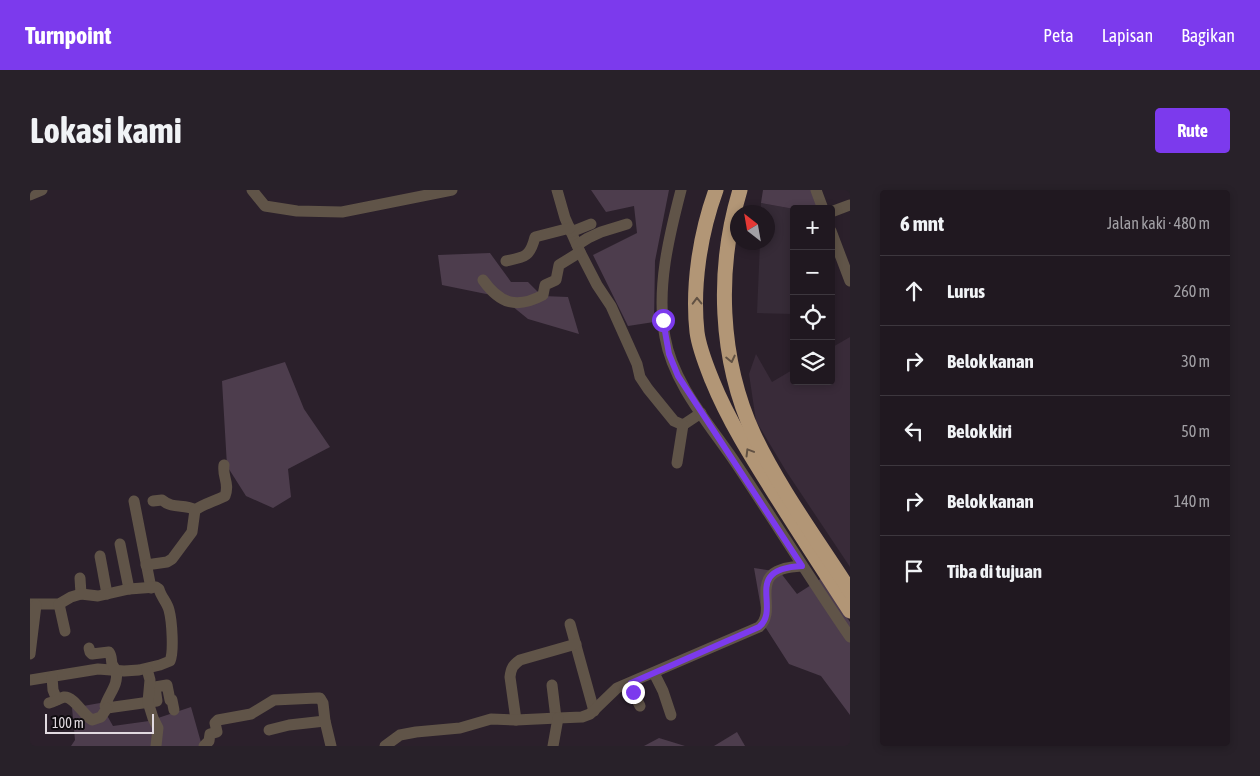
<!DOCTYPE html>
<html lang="id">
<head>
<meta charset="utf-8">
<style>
	:root { --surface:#201820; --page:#282129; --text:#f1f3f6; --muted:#a2a0a5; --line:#3d373e; --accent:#7c3aed }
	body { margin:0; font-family:"Asap Condensed",sans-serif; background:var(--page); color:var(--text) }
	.controls { position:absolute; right:15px; top:15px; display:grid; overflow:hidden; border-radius:5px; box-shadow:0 2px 8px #0003 }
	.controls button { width:45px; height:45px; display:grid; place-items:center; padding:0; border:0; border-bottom:1px solid var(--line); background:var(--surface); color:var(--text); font:25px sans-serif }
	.compass { position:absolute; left:700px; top:15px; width:45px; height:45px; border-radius:50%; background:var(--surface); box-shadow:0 2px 8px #0003; rotate:329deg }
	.scale { position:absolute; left:15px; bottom:12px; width:109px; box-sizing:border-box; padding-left:5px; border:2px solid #e1dae0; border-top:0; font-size:14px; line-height:18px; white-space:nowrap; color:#e1dae0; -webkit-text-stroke:4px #100c10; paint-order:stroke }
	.stop { position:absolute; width:15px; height:15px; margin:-11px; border:4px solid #7c3aed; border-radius:50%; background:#fff }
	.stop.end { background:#7c3aed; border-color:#fff; box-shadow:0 1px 5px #0008 }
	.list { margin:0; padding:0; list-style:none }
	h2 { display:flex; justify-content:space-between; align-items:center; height:65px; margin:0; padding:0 20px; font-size:21px }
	h2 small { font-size:16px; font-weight:400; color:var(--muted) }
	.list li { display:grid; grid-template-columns:32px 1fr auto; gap:15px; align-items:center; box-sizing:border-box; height:70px; padding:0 20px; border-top:1px solid var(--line) }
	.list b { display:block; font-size:19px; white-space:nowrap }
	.list em { font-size:16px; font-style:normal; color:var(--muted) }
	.icon { flex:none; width:28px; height:28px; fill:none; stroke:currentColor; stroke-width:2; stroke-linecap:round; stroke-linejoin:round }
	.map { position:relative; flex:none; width:820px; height:556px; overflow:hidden; border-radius:5px }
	header { display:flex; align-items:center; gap:30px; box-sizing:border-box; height:70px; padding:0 25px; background:var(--accent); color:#fff }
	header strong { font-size:24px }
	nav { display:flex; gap:28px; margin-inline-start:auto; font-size:18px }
	.intro { display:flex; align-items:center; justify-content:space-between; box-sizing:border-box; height:120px; padding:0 30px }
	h1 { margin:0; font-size:35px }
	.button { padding:12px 22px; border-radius:5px; background:var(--accent); color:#fff; font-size:18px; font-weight:700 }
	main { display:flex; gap:30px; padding:0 30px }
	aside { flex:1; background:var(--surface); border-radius:5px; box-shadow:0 2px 8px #0003 }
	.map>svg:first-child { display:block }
	.commercial { fill:#362b37 }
	.built { fill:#392b39 }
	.green { fill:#4d3d4d }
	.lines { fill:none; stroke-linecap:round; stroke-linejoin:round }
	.minor { stroke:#605448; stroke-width:11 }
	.highway { stroke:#b29676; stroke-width:15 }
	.oneway { stroke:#615143 }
	.route { stroke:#7c3aed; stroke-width:6 }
</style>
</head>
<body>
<header>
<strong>Turnpoint</strong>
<nav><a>Peta</a><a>Lapisan</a><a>Bagikan</a></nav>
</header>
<div class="intro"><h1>Lokasi kami</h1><a class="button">Rute</a></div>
<main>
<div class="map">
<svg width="820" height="556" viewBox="0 0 820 556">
	<rect width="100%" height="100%" fill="#2b202b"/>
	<!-- commercial -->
	<path class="commercial" d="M 731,13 L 764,19 L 764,124 L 727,123 L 730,53 L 738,52 L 738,22 L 731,22 Z"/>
	<!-- built -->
	<path class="built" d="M 820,147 L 820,377 L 756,281 L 726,231 L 719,184 L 726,164 L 742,192 L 764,179 L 764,191 L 801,191 L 801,158 Z"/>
	<!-- green -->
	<g class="green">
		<path d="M 561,0 L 639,0 L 625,71 L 624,132 L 598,136 L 563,65 L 607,43 L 604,16 L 576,22 Z"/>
		<path d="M 733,0 L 785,0 L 792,19 L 764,19 L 731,13 Z"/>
		<path d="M 460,63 L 481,92 L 498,92 L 512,106 L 538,107 L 549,144 L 498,129 L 471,107 L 412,95 L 408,65 Z"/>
		<path d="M 255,172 L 274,219 L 300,257 L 258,279 L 261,307 L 243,318 L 216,306 L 197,276 L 192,191 Z"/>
		<path d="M 724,378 L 750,382 L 767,404 L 792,388 L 820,432 L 820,525 L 791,486 L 759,474 L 734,435 Z"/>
		<path d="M 70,513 L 83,536 L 119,531 L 161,517 L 172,556 L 41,556 L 45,550 L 42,518 Z"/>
		<path d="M 707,542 L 715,556 L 684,556 Z"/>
		<path d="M 629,548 L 655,556 L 614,556 Z"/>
	</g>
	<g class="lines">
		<!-- minor -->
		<g class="minor">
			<path d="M 222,0 L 235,16 L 267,21 L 312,22 L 422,0"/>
			<path d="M 527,0 L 535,28 L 550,62 L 567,95 L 581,116 L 607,174 L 610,187 L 618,199 L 644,231 L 653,235 L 671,223"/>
			<path d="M 651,0 C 639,46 626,99 635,147 C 643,194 681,236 707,275 C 745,332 781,390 820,447"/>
			<path d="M 786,0 L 793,19"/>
			<path d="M 0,5 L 12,0"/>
			<path d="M 801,22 L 820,15"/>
			<path d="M 801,41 L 820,91"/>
			<path d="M 541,42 L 561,34"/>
			<path d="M 547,55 L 558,48 L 571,42 L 597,34"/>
			<path d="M 476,71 C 495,67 500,67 505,47 L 540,38"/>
			<path d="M 453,90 C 470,114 487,119 513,105 L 515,95 L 526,90 L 529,75 L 550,62"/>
			<path d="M 647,273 L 653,235"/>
			<path d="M 104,311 L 121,398"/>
			<path d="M 123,311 L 132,310 C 144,320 154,313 165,320"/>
			<path d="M 90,354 L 99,399"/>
			<path d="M 70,366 L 77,404"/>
			<path d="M 116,375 L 137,372 L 142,369 L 162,342 L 165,320 C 174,314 185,311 195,306 C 200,293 192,287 194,275"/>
			<path d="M 50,388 L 51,404"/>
			<path d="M 0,414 L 29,414 L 41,407 L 51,404 L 68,406 L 99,399 L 126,397 L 129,399 C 131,407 137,412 139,420 C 142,431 144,462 140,471 L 130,475 L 109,480 L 94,481 L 68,479 L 0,490"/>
			<path d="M 29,414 L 35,441"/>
			<path d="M 540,434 L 564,521"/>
			<path d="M 59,458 L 60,462 L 62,464 L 79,462 C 82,466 81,469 82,474 C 83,476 85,478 86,481 C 89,495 79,503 75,516 L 77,518 L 127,511 L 125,497 L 137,495 L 140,510 L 142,510 L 144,520"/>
			<path d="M 0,464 L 6,415"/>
			<path d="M 117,479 L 120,490 L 118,512 L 123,528 L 128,538 L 126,556"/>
			<path d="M 624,483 L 633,501 L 641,525"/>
			<path d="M 22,487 L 23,500 L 27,510"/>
			<path d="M 601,493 L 603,502 L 610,516"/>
			<path d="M 522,495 L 526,528"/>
			<path d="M 19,513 C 25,512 29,508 34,507 C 44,506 53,525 62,530 L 71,527 L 77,518"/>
			<path d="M 486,530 L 480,487 C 481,478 483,475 490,470 L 546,454"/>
			<path d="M 239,540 L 259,535 L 295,531"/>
			<path d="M 174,556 L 179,551 L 180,544 L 187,542 L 185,533 L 188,530 L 221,524 L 244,510 L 287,508 L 290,508 L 293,513 L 295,531 L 301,556"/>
			<path d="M 355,556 L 370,545 L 386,542 L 430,538 L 461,529 L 486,530 L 528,528 L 552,527 L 560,524 L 587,498 L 729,437 C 751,418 711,379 772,376"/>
			<path d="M 523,556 L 528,528"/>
		</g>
		<!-- highway -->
		<g class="highway">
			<path d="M 686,0 C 670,44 662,96 667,142 C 669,158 676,175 682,190 C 699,232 724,271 748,309 C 772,347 796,384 820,421"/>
			<path d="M 710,0 C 686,79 689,169 724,245 C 749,298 788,351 820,401"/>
		</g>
	</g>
	<!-- one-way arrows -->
	<defs><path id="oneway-chevron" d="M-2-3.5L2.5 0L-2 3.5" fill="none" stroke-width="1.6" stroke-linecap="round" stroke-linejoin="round" transform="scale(1.25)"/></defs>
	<g class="oneway">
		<use href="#oneway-chevron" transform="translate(667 111) rotate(-91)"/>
		<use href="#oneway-chevron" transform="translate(701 169) rotate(77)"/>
		<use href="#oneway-chevron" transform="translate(719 262) rotate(-121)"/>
	</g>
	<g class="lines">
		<!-- route -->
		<path class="route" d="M 603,502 L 601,493 L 729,437 C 752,418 711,379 772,376 L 648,186 L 639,164 L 633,130"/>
	</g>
</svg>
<div class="controls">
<button>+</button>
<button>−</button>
<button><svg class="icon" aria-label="locate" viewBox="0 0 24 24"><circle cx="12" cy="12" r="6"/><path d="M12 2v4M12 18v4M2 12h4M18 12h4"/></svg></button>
<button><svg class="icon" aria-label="layers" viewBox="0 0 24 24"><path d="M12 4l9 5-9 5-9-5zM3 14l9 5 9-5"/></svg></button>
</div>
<svg class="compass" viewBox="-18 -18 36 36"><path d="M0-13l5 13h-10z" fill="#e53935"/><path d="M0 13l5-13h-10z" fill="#a2a0a5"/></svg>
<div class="scale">100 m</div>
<div class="stop" style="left:633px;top:130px"></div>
<div class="stop end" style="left:603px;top:502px"></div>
</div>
<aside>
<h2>6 mnt<small>Jalan kaki · 480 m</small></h2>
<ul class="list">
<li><svg class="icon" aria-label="ahead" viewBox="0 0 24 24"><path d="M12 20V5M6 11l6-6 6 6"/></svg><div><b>Lurus</b></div><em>260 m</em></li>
<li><svg class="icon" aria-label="right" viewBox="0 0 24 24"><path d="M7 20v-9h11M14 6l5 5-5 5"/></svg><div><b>Belok kanan</b></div><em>30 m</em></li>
<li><svg class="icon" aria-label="left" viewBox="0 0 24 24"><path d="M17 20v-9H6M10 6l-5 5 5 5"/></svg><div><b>Belok kiri</b></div><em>50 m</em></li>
<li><svg class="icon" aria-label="right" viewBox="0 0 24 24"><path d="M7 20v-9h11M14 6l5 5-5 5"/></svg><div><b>Belok kanan</b></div><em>140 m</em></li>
<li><svg class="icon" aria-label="arrive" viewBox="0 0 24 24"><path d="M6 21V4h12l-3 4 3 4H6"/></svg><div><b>Tiba di tujuan</b></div></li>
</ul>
</aside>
</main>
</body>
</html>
